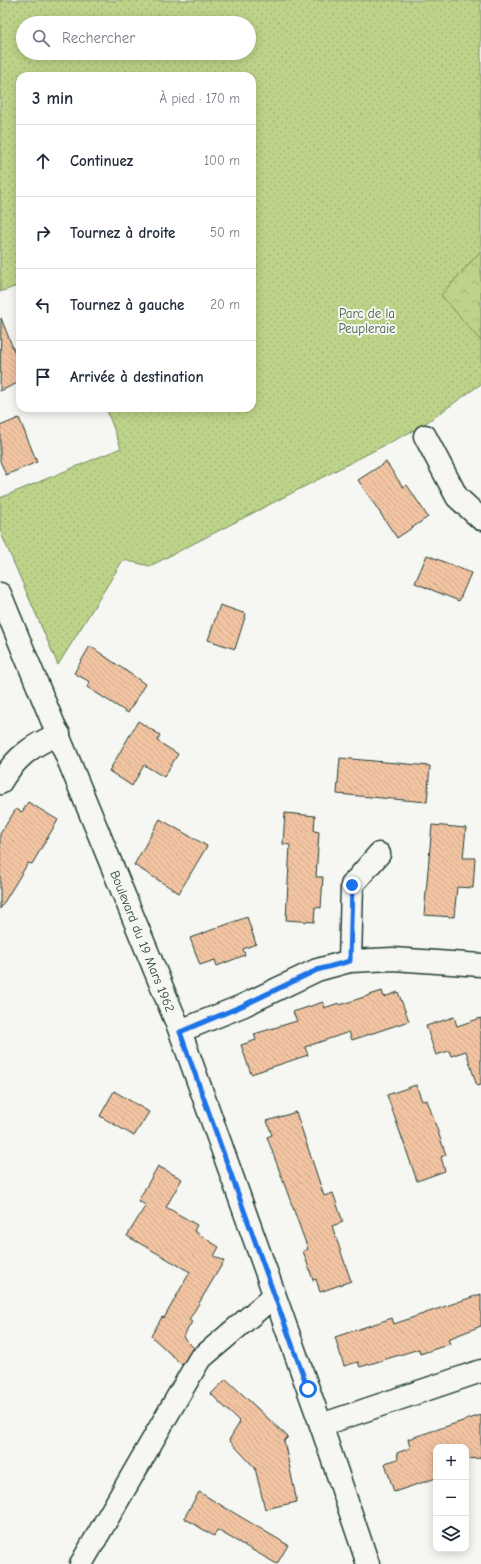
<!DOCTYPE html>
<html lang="fr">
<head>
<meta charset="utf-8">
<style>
	:root { --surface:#fff; --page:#f6f6f7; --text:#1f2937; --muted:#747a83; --line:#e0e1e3 }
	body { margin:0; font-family:"Comic Neue",sans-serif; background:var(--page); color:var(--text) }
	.controls { position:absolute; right:12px; bottom:12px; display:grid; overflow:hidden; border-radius:8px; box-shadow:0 2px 10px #0003 }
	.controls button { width:36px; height:36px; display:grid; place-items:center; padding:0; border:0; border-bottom:1px solid var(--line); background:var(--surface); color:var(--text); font:20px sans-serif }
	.stop { position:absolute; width:12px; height:12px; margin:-9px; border:3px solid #1a73e8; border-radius:50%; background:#fff }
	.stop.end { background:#1a73e8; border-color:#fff; box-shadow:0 1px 4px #0008 }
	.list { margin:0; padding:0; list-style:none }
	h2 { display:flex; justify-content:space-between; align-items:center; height:52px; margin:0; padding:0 16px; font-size:17px }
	h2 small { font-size:13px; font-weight:400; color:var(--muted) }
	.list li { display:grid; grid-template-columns:26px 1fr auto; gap:12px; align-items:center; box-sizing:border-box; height:72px; padding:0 16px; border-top:1px solid var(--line) }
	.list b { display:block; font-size:15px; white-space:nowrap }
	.list em { font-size:13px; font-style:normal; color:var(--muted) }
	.icon { flex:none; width:22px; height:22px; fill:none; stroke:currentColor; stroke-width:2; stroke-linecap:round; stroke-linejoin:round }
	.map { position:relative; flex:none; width:481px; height:1564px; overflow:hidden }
	.search { position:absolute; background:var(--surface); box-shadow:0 2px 10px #0003; left:16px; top:16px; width:240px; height:44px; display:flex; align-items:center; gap:10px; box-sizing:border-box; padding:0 14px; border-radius:22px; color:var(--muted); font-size:15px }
	.panel { position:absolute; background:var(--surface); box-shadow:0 2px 10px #0003; left:16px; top:72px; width:240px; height:340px; border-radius:12px }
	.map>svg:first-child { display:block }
	.grass { fill:url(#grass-dots); stroke:#6e885e; fill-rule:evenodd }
	.forest { fill:url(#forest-crowns); stroke:#6e885e }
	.building { fill:url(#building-back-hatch); stroke:#1f3d34 }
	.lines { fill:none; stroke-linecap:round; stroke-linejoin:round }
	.minor-casing { stroke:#1f3d34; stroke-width:25 }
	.minor { stroke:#f6f6f2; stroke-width:22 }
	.route { stroke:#1a73e8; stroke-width:5 }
	.labels { text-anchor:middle; stroke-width:4; stroke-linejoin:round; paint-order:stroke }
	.park-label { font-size:13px; fill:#3f5b45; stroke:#f6f6f2 }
	.street-label { font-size:13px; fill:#1f3d34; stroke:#f6f6f2 }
</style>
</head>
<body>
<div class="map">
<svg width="481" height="1564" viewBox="0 0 481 1564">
	<defs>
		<pattern id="grass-dots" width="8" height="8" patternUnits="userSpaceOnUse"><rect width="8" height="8" fill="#bdd389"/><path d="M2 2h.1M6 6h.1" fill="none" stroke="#a2b677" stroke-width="1.8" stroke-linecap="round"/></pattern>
		<pattern id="forest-crowns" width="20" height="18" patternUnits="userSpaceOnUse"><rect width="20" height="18" fill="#bdd389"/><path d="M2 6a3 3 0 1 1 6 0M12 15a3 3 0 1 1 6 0" fill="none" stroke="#a2b677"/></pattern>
		<pattern id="building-back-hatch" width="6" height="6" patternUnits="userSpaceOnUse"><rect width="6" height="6" fill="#f2c4a2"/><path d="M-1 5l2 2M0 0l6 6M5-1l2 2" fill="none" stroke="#cfa98c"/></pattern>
	</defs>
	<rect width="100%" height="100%" fill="#f6f6f2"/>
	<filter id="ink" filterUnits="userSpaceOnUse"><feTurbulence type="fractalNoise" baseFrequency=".025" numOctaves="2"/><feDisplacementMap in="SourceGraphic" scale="8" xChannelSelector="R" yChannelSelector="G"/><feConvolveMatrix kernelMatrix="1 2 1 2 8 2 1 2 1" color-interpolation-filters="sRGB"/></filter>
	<g filter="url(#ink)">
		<!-- grass -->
		<path class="grass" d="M 0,0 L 481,0 L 481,384 L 420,427 L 150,566 L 123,560 L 58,665 L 0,531 L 0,498 L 121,448 L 106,408 L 252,408 L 252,76 L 20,76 L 20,285 L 0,292 ZM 23,23 L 249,23 L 249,53 L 23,53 Z"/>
		<!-- forest -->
		<path class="forest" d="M 481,251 L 481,341 L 441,295 Z"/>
		<!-- building -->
		<g class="building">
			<path d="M 1,318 L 20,366 L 20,382 L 0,391 Z"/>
			<path d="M 19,418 L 37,462 L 6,475 L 0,461 L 0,426 Z"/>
			<path d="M 386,462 L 403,487 L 407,485 L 428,517 L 397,538 L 358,480 Z"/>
			<path d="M 427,555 L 471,573 L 459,601 L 415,583 Z"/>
			<path d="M 220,605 L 246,614 L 235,649 L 208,640 Z"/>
			<path d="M 90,646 L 145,684 L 128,713 L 87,687 L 90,682 L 74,673 Z"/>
			<path d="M 138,721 L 160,735 L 157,741 L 178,754 L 164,777 L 144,765 L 132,786 L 109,771 Z"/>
			<path d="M 340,758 L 430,766 L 427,802 L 337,794 Z"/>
			<path d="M 28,802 L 58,820 L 32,864 L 28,863 L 0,909 L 0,834 L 16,809 L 22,812 Z"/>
			<path d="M 285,813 L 315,816 L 314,831 L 319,832 L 316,877 L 323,877 L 321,908 L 315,907 L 314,922 L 286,920 L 290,845 L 283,844 Z"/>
			<path d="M 160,819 L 207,846 L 179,893 L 134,865 Z"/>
			<path d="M 432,825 L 466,828 L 463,858 L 475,858 L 473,888 L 457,887 L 454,917 L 424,915 Z"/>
			<path d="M 247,917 L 256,944 L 243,949 L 245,955 L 217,966 L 215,960 L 200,965 L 190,938 Z"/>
			<path d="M 382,991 L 384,997 L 398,992 L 409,1021 L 352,1040 L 349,1032 L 305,1047 L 308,1055 L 251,1074 L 241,1045 L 256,1040 L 254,1034 L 297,1021 L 293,1012 L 323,1002 L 324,1008 L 339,1003 L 340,1005 Z"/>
			<path d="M 454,1017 L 457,1026 L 481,1018 L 481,1085 L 477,1086 L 466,1051 L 451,1056 L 449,1051 L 436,1055 L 426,1026 Z"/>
			<path d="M 416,1085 L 422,1101 L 427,1100 L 446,1155 L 441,1157 L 445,1171 L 417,1181 L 387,1095 Z"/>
			<path d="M 114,1091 L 149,1112 L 134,1136 L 100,1116 Z"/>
			<path d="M 296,1112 L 324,1196 L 333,1193 L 343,1222 L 332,1226 L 351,1281 L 320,1292 L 316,1279 L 313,1280 L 303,1251 L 308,1249 L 267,1137 L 272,1135 L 267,1121 Z"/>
			<path d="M 158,1166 L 182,1179 L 166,1207 L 197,1225 L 194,1231 L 219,1247 L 214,1256 L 224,1261 L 189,1320 L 192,1322 L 183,1337 L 194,1348 L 182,1365 L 151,1336 L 162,1317 L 164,1318 L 190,1272 L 127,1236 L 146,1205 L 138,1201 Z"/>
			<path d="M 481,1294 L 481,1326 L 448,1339 L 450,1344 L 420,1354 L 419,1349 L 360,1367 L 358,1362 L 344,1366 L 335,1337 L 392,1318 L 394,1324 Z"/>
			<path d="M 226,1379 L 288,1437 L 284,1441 L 297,1502 L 265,1509 L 255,1468 L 229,1440 L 240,1422 L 211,1394 Z"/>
			<path d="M 481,1415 L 481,1458 L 466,1459 L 466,1447 L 436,1447 L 436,1478 L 394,1492 L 385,1463 L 398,1459 L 397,1453 L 410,1448 L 408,1439 Z"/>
			<path d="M 199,1492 L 288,1545 L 277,1564 L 217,1530 L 214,1536 L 184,1518 Z"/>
		</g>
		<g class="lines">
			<!-- minor casing -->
			<g class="minor-casing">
				<g id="minor">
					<path d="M 425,436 L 457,497 L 481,519"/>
					<path d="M 0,594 L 180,1031 L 321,1425 L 368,1564"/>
					<path d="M 0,783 C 15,758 32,745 59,734"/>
					<path d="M 350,961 L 352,885 L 379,854"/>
					<path d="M 180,1031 L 242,1006 L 317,970 L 350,961 L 393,959 L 481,965"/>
					<path d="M 321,1425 L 481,1371"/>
					<path d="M 81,1564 L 199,1360 L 274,1296"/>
				</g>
			</g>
			<!-- minor -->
			<use href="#minor" class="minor"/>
		</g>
	</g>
	<g class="lines" filter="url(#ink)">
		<!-- route -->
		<path class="route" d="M 308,1389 L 180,1032 L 242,1006 L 317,970 L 350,961 L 352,885"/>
	</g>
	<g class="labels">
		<!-- park labels -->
		<g class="park-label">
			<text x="367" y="318">Parc de la<tspan x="367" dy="15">Peupleraie</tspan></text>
		</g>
		<!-- street labels -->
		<g class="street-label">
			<text transform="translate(143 941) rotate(68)" y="5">Boulevard du 19 Mars 1962</text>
		</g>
	</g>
</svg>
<div class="controls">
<button>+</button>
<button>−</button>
<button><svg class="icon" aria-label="layers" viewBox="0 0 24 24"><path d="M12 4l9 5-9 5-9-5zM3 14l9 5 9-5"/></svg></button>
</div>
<div class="stop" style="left:308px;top:1389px"></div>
<div class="stop end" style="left:352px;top:885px"></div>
<div class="search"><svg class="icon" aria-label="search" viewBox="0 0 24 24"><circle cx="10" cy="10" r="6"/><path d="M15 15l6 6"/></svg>Rechercher</div>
<section class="panel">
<h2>3 min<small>À pied · 170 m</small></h2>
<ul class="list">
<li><svg class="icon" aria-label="ahead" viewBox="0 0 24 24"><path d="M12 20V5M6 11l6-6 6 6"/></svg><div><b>Continuez</b></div><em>100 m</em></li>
<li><svg class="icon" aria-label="right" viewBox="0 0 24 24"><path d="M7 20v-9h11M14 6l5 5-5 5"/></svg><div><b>Tournez à droite</b></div><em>50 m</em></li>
<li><svg class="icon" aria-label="left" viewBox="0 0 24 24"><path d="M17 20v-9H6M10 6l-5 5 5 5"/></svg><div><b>Tournez à gauche</b></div><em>20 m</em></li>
<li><svg class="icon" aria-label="arrive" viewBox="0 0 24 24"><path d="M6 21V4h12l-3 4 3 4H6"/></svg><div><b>Arrivée à destination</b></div></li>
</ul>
</section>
</div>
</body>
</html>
